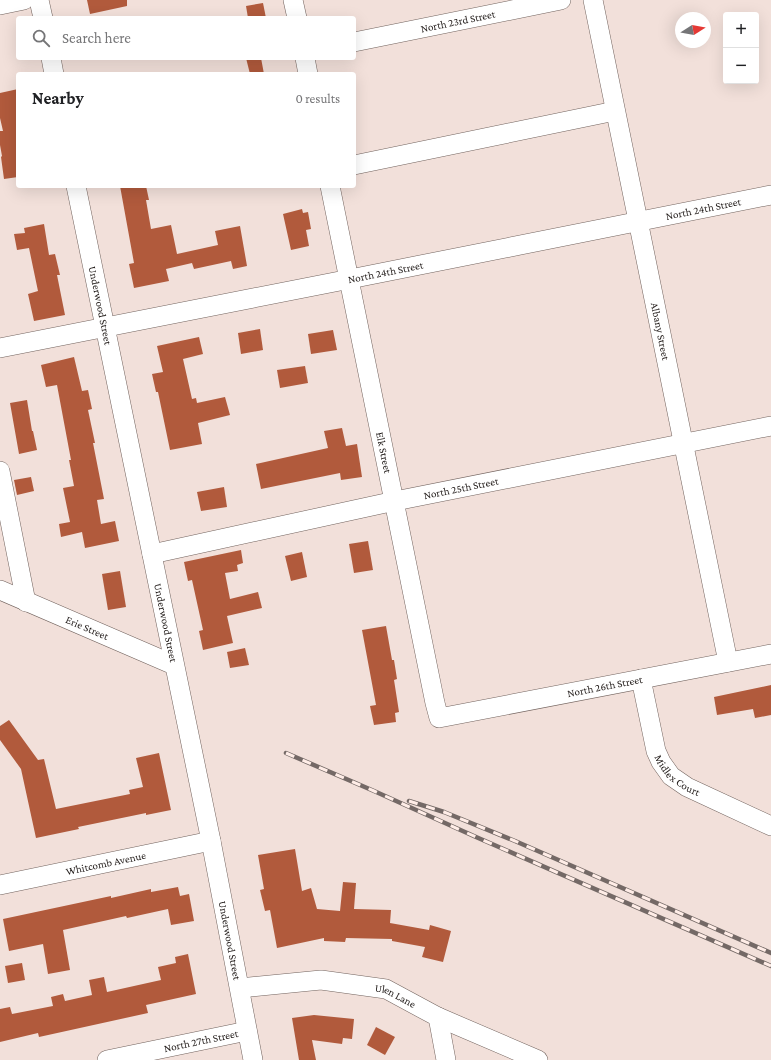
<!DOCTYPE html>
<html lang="en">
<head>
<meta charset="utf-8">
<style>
	:root { --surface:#fff; --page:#f6f6f6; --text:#202124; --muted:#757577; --line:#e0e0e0 }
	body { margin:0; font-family:"Crimson Pro",serif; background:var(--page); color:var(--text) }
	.controls { position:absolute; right:12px; top:12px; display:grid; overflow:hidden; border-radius:4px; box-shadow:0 4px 16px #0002 }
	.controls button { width:36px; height:36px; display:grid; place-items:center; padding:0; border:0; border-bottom:1px solid var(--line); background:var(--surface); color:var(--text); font:20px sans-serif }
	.compass { position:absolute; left:675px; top:12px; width:36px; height:36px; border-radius:50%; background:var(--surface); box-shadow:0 4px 16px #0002; rotate:79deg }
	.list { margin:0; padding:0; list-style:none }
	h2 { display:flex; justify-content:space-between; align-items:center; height:52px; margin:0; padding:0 16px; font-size:17px }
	h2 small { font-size:13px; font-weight:400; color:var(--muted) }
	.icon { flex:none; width:22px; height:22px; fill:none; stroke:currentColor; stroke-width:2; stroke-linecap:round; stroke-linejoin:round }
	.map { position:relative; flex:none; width:771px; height:1060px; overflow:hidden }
	.search { position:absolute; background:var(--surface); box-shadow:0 4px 16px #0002; left:16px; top:16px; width:340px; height:44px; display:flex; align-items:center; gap:10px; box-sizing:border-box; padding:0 14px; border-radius:4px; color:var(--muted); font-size:15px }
	.panel { position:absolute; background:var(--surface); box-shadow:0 4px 16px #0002; left:16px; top:72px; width:340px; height:116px; border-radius:4px }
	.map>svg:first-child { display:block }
	.building { fill:#b15a3c }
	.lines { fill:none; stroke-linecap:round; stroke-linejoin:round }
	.minor-casing { stroke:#72635e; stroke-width:20 }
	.minor { stroke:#fff; stroke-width:19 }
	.rail-casing { stroke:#746966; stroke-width:4.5 }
	.rail { stroke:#ffede7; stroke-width:3; stroke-dasharray:9; stroke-linecap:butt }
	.labels { text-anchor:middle; stroke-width:3; stroke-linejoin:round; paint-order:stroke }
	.street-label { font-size:11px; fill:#231d1b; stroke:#ffede7 }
</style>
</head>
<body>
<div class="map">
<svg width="771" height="1060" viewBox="0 0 771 1060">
	<rect width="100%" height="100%" fill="#f2e0da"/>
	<!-- building -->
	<g class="building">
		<path d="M 87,0 L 127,0 L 127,6 L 90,14 Z"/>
		<path d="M 263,3 L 266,18 L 248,18 L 246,6 Z"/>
		<path d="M 246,58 L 261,58 L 264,74 L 250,74 Z"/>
		<path d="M 18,89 L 18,177 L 4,179 L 1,157 L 2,156 L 0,145 L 0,131 L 3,131 L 0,118 L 0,93 Z"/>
		<path d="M 120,186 L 146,186 L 149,200 L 146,200 L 151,229 L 171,225 L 177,254 L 218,245 L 215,231 L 240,226 L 247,266 L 233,269 L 231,261 L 194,269 L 192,263 L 166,269 L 169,281 L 134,288 L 129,264 L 134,263 Z"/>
		<path d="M 302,209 L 303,213 L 308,212 L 311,229 L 306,230 L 309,246 L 291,250 L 283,214 Z"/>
		<path d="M 44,224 L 49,255 L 55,254 L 60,275 L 57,275 L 65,315 L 34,321 L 28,294 L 38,291 L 29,248 L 17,250 L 14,234 L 25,233 L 24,228 Z"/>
		<path d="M 260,329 L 263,350 L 241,354 L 238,333 Z"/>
		<path d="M 333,330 L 337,350 L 311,354 L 308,334 Z"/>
		<path d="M 199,337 L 203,354 L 183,359 L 192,399 L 196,398 L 197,403 L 225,397 L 230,415 L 198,423 L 202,444 L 170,450 L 158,392 L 156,392 L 152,374 L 163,372 L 157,346 Z"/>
		<path d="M 74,357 L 82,391 L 88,390 L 92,409 L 88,410 L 95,443 L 93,443 L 104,499 L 97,500 L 101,524 L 115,521 L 119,541 L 85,548 L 82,532 L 61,537 L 59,524 L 70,522 L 63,488 L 74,486 L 69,460 L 71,460 L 57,385 L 46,387 L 41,365 Z"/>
		<path d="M 305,366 L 308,383 L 280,388 L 277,370 Z"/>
		<path d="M 27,400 L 32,431 L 33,431 L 37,450 L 19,454 L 10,403 Z"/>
		<path d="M 342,428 L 346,446 L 357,444 L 362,477 L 341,480 L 340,473 L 261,489 L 256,464 L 328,448 L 324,431 Z"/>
		<path d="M 31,477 L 34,491 L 17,495 L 14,480 Z"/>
		<path d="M 224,487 L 227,507 L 201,511 L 197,492 Z"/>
		<path d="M 368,541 L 373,570 L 354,573 L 349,544 Z"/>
		<path d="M 241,550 L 243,563 L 237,565 L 238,571 L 225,573 L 230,599 L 258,592 L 262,608 L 227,616 L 233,643 L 203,650 L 199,631 L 203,630 L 192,580 L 188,581 L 184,562 Z"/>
		<path d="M 302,552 L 307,577 L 291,581 L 285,556 Z"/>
		<path d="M 120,571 L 126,607 L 108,610 L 102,574 Z"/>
		<path d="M 386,626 L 392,660 L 394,660 L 397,679 L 394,680 L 399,712 L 395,713 L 396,722 L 374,725 L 370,706 L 376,705 L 362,630 Z"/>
		<path d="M 245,648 L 249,665 L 230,668 L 227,652 Z"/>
		<path d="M 771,685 L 771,715 L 755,718 L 753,709 L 717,715 L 714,697 Z"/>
		<path d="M 9,720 L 38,760 L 44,759 L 56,809 L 130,794 L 129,790 L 143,787 L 136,758 L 159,753 L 171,810 L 146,815 L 146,813 L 78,827 L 79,829 L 36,838 L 21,769 L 0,740 L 0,726 Z"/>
		<path d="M 295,849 L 302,891 L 311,888 L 317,909 L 340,911 L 343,882 L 356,883 L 354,909 L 391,910 L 390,923 L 429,930 L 430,925 L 451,931 L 443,962 L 422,957 L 425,947 L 392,941 L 392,939 L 346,938 L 345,942 L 324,941 L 324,938 L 277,948 L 270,910 L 265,911 L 260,890 L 264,889 L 258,855 Z"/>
		<path d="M 178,887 L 180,896 L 189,894 L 194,921 L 171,925 L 168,909 L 127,918 L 126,916 L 63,930 L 70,970 L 48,974 L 43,944 L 9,951 L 3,919 L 111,896 L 111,898 L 151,889 L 151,892 Z"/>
		<path d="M 188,954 L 196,994 L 146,1005 L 148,1013 L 39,1037 L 38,1033 L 0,1042 L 0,1009 L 10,1007 L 12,1014 L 53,1006 L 51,997 L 63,994 L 65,1001 L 92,995 L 89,980 L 104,977 L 107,992 L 161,980 L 158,967 L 176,963 L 175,957 Z"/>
		<path d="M 22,963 L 25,980 L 8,983 L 5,966 Z"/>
		<path d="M 314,1015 L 354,1019 L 352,1039 L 343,1038 L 342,1044 L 312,1040 L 316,1060 L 299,1060 L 292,1018 Z"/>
		<path d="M 376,1027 L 395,1037 L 385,1055 L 367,1045 Z"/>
	</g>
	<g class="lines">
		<!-- minor casing -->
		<g class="minor-casing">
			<g id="minor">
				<path d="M 39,0 L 43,18"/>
				<path d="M 293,0 L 297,18"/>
				<path id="s1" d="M 593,0 L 728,662"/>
				<path d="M 0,5 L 24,0"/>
				<path id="s2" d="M 354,42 L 561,0"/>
				<path d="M 51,58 L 54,74"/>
				<path d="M 305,58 L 308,74"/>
				<path d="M 354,165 L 615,111"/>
				<path id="s3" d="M 76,186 L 211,841 L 253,1060"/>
				<path id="s4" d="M 330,186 L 435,703 L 439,718 L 771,654"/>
				<path id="s5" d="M 0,348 L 350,279 L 771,195"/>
				<path d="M 0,471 L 26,602"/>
				<path id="s6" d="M 152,554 L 395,501 L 771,426"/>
				<path id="s7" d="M 0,590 L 174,665"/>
				<path id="s8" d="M 641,679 L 656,751 L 661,762 L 671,776 L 687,787 L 771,826"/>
				<path id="s9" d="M 0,885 L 211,841"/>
				<path id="s10" d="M 240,988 L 321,980 L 386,989 L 438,1017 L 538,1060"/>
				<path d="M 438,1017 L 446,1060"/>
				<path id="s11" d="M 107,1060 L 247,1031"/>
			</g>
		</g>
		<!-- minor -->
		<use href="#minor" class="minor"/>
		<!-- rail casing -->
		<g class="rail-casing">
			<g id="rail">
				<path d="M 286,753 L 374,791 L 476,837 L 771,966"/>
				<path d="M 409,801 L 444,812 L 515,841 L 771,953"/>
			</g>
		</g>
		<!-- rail -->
		<use href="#rail" class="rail"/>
	</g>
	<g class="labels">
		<!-- street labels -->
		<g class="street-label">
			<text dy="4" stroke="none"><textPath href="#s2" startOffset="106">North 23rd Street</textPath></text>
			<text dy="4" stroke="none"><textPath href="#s5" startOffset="717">North 24th Street</textPath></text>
			<text dy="4" stroke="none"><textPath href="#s5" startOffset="393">North 24th Street</textPath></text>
			<text dy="4" stroke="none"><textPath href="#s3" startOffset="122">Underwood Street</textPath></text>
			<text dy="4" stroke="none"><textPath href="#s1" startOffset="338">Albany Street</textPath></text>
			<text dy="4" stroke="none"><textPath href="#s4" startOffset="272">Elk Street</textPath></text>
			<text dy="4" stroke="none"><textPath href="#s6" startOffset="316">North 25th Street</textPath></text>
			<text dy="4" stroke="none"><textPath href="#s3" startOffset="446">Underwood Street</textPath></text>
			<text dy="4" stroke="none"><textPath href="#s7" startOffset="95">Erie Street</textPath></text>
			<text dy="4" stroke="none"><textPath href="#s4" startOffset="712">North 26th Street</textPath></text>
			<text dy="4" stroke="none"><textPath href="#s8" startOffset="107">Midlex Court</textPath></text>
			<text dy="4" stroke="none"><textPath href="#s9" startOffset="108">Whitcomb Avenue</textPath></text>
			<text dy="4" stroke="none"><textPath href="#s3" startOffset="770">Underwood Street</textPath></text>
			<text dy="4" stroke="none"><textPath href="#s10" startOffset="158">Ulen Lane</textPath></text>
			<text dy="4" stroke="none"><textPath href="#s11" startOffset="96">North 27th Street</textPath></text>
		</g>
	</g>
</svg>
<div class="controls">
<button>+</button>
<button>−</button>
</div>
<svg class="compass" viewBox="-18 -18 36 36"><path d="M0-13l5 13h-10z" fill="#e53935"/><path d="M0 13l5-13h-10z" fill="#757577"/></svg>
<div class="search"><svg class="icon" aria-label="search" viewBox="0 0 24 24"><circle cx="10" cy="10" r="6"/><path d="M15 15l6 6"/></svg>Search here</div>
<section class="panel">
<h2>Nearby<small>0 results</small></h2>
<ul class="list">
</ul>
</section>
</div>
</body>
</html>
